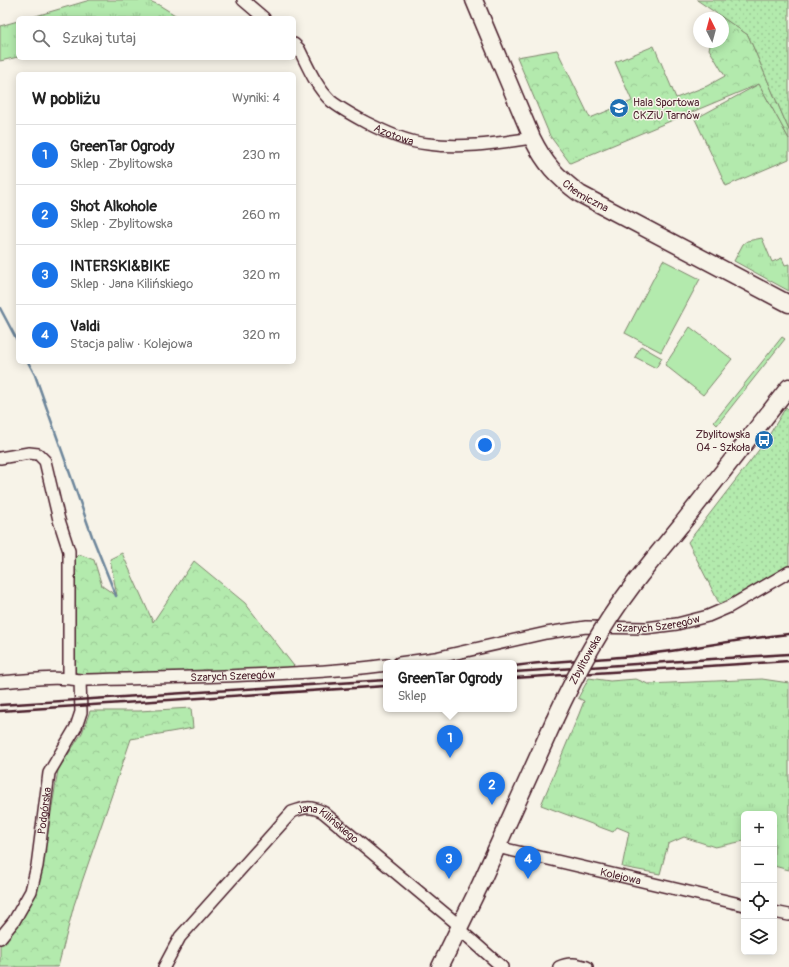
<!DOCTYPE html>
<html lang="pl">
<head>
<meta charset="utf-8">
<style>
	:root { --surface:#fff; --page:#f2f2f2; --text:#222; --muted:#767676; --line:#e0e0e0; --accent:#1a73e8 }
	body { margin:0; font-family:Pangolin,sans-serif; background:var(--page); color:var(--text) }
	.controls { position:absolute; right:12px; bottom:12px; display:grid; overflow:hidden; border-radius:6px; box-shadow:0 2px 10px #0003 }
	.controls button { width:36px; height:36px; display:grid; place-items:center; padding:0; border:0; border-bottom:1px solid var(--line); background:var(--surface); color:var(--text); font:20px sans-serif }
	.compass { position:absolute; left:693px; top:12px; width:36px; height:36px; border-radius:50%; background:var(--surface); box-shadow:0 2px 10px #0003; rotate:354deg }
	.you { position:absolute; left:485px; top:445px; width:14px; height:14px; margin:-10px; border:3px solid #fff; border-radius:50%; background:#1a73e8; box-shadow:0 0 0 6px #1a73e833 }
	.badge { display:grid; place-items:center; width:26px; height:26px; border-radius:50%; background:var(--accent); color:#fff; font-size:13px; font-weight:700 }
	.pin { position:absolute; translate:-50% -33px; filter:drop-shadow(0 1px 2px #0008) }
	.pin::after { content:''; position:absolute; top:21px; width:14px; height:12px; background:inherit; clip-path:polygon(0 0,100% 0,50% 100%) }
	.popup { position:absolute; left:383px; top:660px; width:134px; height:52px; box-sizing:border-box; display:grid; place-content:center; border-radius:6px; background:var(--surface); filter:drop-shadow(0 1px 3px #0005); font-size:13px; white-space:nowrap; color:var(--muted) }
	.popup b { font-size:15px; color:var(--text) }
	.popup::after { content:''; position:absolute; left:50%; top:100%; margin-left:-8px; border:8px solid transparent; border-top-color:var(--surface) }
	.list { margin:0; padding:0; list-style:none }
	h2 { display:flex; justify-content:space-between; align-items:center; height:52px; margin:0; padding:0 16px; font-size:17px }
	h2 small { font-size:13px; font-weight:400; color:var(--muted) }
	.list li { display:grid; grid-template-columns:26px 1fr auto; gap:12px; align-items:center; box-sizing:border-box; height:60px; padding:0 16px; border-top:1px solid var(--line) }
	.list b { display:block; font-size:15px; white-space:nowrap }
	.list p { margin:0; font-size:13px; white-space:nowrap; color:var(--muted) }
	.list em { font-size:13px; font-style:normal; color:var(--muted) }
	.icon { flex:none; width:22px; height:22px; fill:none; stroke:currentColor; stroke-width:2; stroke-linecap:round; stroke-linejoin:round }
	.map { position:relative; flex:none; width:789px; height:967px; overflow:hidden }
	.search { position:absolute; background:var(--surface); box-shadow:0 2px 10px #0003; left:16px; top:16px; width:280px; height:44px; display:flex; align-items:center; gap:10px; box-sizing:border-box; padding:0 14px; border-radius:6px; color:var(--muted); font-size:15px }
	.panel { position:absolute; background:var(--surface); box-shadow:0 2px 10px #0003; left:16px; top:72px; width:280px; height:292px; border-radius:6px }
	.map>svg:first-child { display:block }
	.grass { fill:url(#grass-tufts); stroke:#7e846c }
	.forest { fill:url(#forest-crowns); stroke:#7e846c }
	.park { fill:url(#park-dots); stroke:#7e846c }
	.pitch { fill:#b3eaad; stroke:#7e846c }
	.lines { fill:none; stroke-linecap:round; stroke-linejoin:round }
	.stream { stroke:#6d869b; stroke-width:2.5 }
	.street-casing { stroke:#4a1f2b; stroke-width:14 }
	.secondary-casing { stroke:#4a1f2b; stroke-width:19 }
	.street { stroke:#f7f3e8; stroke-width:11 }
	.secondary { stroke:#f7f3e8; stroke-width:16 }
	.rail { stroke:#4a1f2b; stroke-width:2.5 }
	.secondary-bridge-casing { stroke:#4a1f2b; stroke-width:19; stroke-linecap:butt }
	.secondary-bridge { stroke:#f7f3e8; stroke-width:16 }
	.labels { text-anchor:middle; stroke-width:3; stroke-linejoin:round; paint-order:stroke }
	.poi-label { font-size:11px; fill:#4a1f2b; stroke:#f7f3e8; text-anchor:start }
	.street-label { font-size:11px; fill:#4a1f2b; stroke:#f7f3e8 }
</style>
</head>
<body>
<div class="map">
<svg width="789" height="967" viewBox="0 0 789 967">
	<defs>
		<pattern id="grass-tufts" width="24" height="20" patternUnits="userSpaceOnUse"><rect width="24" height="20" fill="#b3eaad"/><path d="M3 7l-1-3M5 7V3M7 7l1-3M15 17l-1-3M17 17v-4M19 17l1-3" fill="none" stroke="#9bc895"/></pattern>
		<pattern id="forest-crowns" width="20" height="18" patternUnits="userSpaceOnUse"><rect width="20" height="18" fill="#b3eaad"/><path d="M2 6a3 3 0 1 1 6 0M12 15a3 3 0 1 1 6 0" fill="none" stroke="#9bc895"/></pattern>
		<pattern id="park-dots" width="8" height="8" patternUnits="userSpaceOnUse"><rect width="8" height="8" fill="#b3eaad"/><path d="M2 2h.1M6 6h.1" fill="none" stroke="#9bc895" stroke-width="1.8" stroke-linecap="round"/></pattern>
	</defs>
	<rect width="100%" height="100%" fill="#f7f3e8"/>
	<filter id="ink" filterUnits="userSpaceOnUse"><feTurbulence type="fractalNoise" baseFrequency=".025" numOctaves="2"/><feDisplacementMap in="SourceGraphic" scale="8" xChannelSelector="R" yChannelSelector="G"/><feConvolveMatrix kernelMatrix="1 2 1 2 8 2 1 2 1" color-interpolation-filters="sRGB"/></filter>
	<g filter="url(#ink)">
		<!-- grass -->
		<g class="grass">
			<path d="M 90,0 L 147,0 L 159,5 L 180,18 L 29,18 Z"/>
			<path d="M 18,21 L 18,57 L 0,61 L 0,26 Z"/>
			<path d="M 759,84 L 789,139 L 789,159 L 726,186 L 695,119 Z"/>
			<path d="M 762,238 L 772,262 L 782,258 L 785,265 L 789,264 L 789,291 L 734,261 L 743,244 L 747,241 Z"/>
			<path d="M 589,678 L 610,681 L 636,679 L 648,684 L 762,679 L 789,683 L 789,870 L 774,866 L 774,814 L 744,814 L 744,841 L 715,847 L 684,837 L 668,844 L 660,874 L 622,867 L 629,832 L 617,827 L 613,832 L 541,805 L 579,714 L 584,701 L 578,698 Z"/>
		</g>
		<!-- forest -->
		<g class="forest">
			<path d="M 721,16 L 748,35 L 789,130 L 789,139 L 759,84 L 570,163 L 550,136 L 517,57 L 557,50 L 590,118 L 632,101 L 615,62 L 654,46 L 676,98 L 707,86 L 725,76 L 709,49 L 711,42 L 723,42 L 723,18 L 720,18 Z"/>
			<path d="M 122,553 L 153,622 L 194,561 L 245,603 L 297,670 L 78,675 L 71,666 L 71,562 L 79,554 L 94,560 L 102,586 L 117,596 L 110,559 Z"/>
			<path d="M 191,708 L 193,728 L 131,739 L 74,905 L 58,967 L 0,967 L 0,945 L 12,931 L 37,888 L 46,844 L 58,770 L 82,733 L 90,711 L 139,711 Z"/>
		</g>
		<!-- park -->
		<g class="park">
			<path d="M 697,0 L 789,0 L 789,130 L 748,35 Z"/>
			<path d="M 786,407 L 789,410 L 789,565 L 733,598 L 720,605 L 688,542 L 765,442 Z"/>
		</g>
		<!-- pitch -->
		<g class="pitch">
			<path d="M 663,260 L 700,279 L 661,352 L 625,333 Z"/>
			<path d="M 690,327 L 732,359 L 703,395 L 665,365 Z"/>
			<path d="M 782,337 L 785,339 L 717,425 L 714,422 Z"/>
			<path d="M 641,346 L 662,358 L 656,368 L 635,357 Z"/>
		</g>
		<g class="lines">
			<!-- stream -->
			<g class="stream">
				<path d="M 0,308 L 18,342"/>
				<path d="M 28,362 L 35,375 L 92,536 L 116,596"/>
			</g>
			<!-- street casing -->
			<g class="street-casing">
				<g id="street">
					<path d="M 243,0 L 264,18"/>
					<path id="s1" d="M 294,44 L 299,49 C 308,67 316,87 331,101 C 341,109 354,116 365,122 C 385,132 406,142 428,144 C 463,149 498,143 532,138"/>
					<path d="M 0,458 L 29,453 L 38,454 L 45,461 L 59,520 L 69,551 L 69,678"/>
					<path id="s2" d="M 399,663 L 435,658 L 546,633 L 586,627 L 646,628 L 677,624 L 708,616 L 729,607 L 789,572"/>
					<path id="s3" d="M 0,682 C 26,680 54,676 80,680 C 157,678 234,677 310,672 C 336,670 361,669 386,665"/>
					<path id="s4" d="M 497,847 L 744,905"/>
					<path d="M 774,912 L 789,915"/>
					<path id="s5" d="M 0,938 L 14,921 L 31,891 L 37,866 L 49,773 L 76,727 L 81,712 L 80,680"/>
					<path id="s6" d="M 164,967 L 180,937 L 292,812 C 305,807 310,806 323,812 L 455,922 L 459,929 L 502,967"/>
					<path d="M 559,967 C 569,962 577,964 587,967"/>
				</g>
			</g>
			<!-- secondary casing -->
			<g class="secondary-casing">
				<g id="secondary">
					<path id="s7" d="M 474,0 L 532,138 C 545,164 556,176 580,194 L 789,304"/>
					<path d="M 681,525 L 789,387"/>
					<path d="M 440,967 L 480,885 L 554,721"/>
				</g>
			</g>
			<!-- street -->
			<use href="#street" class="street"/>
			<!-- secondary -->
			<use href="#secondary" class="secondary"/>
			<!-- rail -->
			<g class="rail">
				<path d="M 514,666 C 556,660 599,660 641,655 C 691,649 739,639 789,634"/>
				<path d="M 514,672 L 789,654"/>
				<path d="M 514,678 L 789,661"/>
				<path d="M 0,705 L 386,680"/>
				<path d="M 0,711 L 386,686"/>
			</g>
			<!-- secondary-bridge casing -->
			<g class="secondary-bridge-casing">
				<g id="secondary-bridge">
					<path id="s8" d="M 554,721 C 575,675 599,630 630,589 C 646,567 664,546 681,525"/>
				</g>
			</g>
			<!-- secondary-bridge -->
			<use href="#secondary-bridge" class="secondary-bridge"/>
		</g>
	</g>
	<!-- icons -->
	<defs>
		<g id="school-disc" transform="scale(1)"><circle r="9.5" fill="#1f6fb2" stroke="#f7f3e8"/><path d="M0-5L7-2L0 1L-7-2ZM-4 1L0 2.5L4 1V4Q0 6-4 4Z" fill="#fff"/></g>
		<g id="bus-disc" transform="scale(1)"><circle r="9.5" fill="#1f6fb2" stroke="#f7f3e8"/><path d="M-5-6H5V4H4V6H2V4H-2V6H-4V4H-5ZM-3.5-4V0h7V-4ZM-3.5 1.2v1.5H-2V1.2ZM2 1.2v1.5H3.5V1.2Z" fill="#fff"/></g>
	</defs>
	<g fill-rule="evenodd">
		<use href="#school-disc" x="619" y="108"/>
		<use href="#bus-disc" x="764" y="440"/>
	</g>
	<g class="labels">
		<!-- poi labels -->
		<g class="poi-label">
			<text x="633" y="106">Hala Sportowa<tspan x="633" dy="13">CKZiU Tarnów</tspan></text>
			<text x="750" y="438" text-anchor="end">Zbylitowska<tspan x="750" dy="13">04 - Szkoła</tspan></text>
		</g>
		<!-- street labels -->
		<g class="street-label">
			<text dy="4" stroke="none"><textPath href="#s1" startOffset="140">Azotowa</textPath></text>
			<text dy="4" stroke="none"><textPath href="#s7" startOffset="230">Chemiczna</textPath></text>
			<text dy="4" stroke="none"><textPath href="#s2" startOffset="263">Szarych Szeregów</textPath></text>
			<text dy="4" stroke="none"><textPath href="#s8" startOffset="69">Zbylitowska</textPath></text>
			<text dy="4" stroke="none"><textPath href="#s3" startOffset="233">Szarych Szeregów</textPath></text>
			<text dy="4" stroke="none"><textPath href="#s5" startOffset="138">Podgórska</textPath></text>
			<text dy="4" stroke="none"><textPath href="#s6" startOffset="243">Jana Kilińskiego</textPath></text>
			<text dy="4" stroke="none"><textPath href="#s4" startOffset="127">Kolejowa</textPath></text>
		</g>
	</g>
</svg>
<div class="controls">
<button>+</button>
<button>−</button>
<button><svg class="icon" aria-label="locate" viewBox="0 0 24 24"><circle cx="12" cy="12" r="6"/><path d="M12 2v4M12 18v4M2 12h4M18 12h4"/></svg></button>
<button><svg class="icon" aria-label="layers" viewBox="0 0 24 24"><path d="M12 4l9 5-9 5-9-5zM3 14l9 5 9-5"/></svg></button>
</div>
<svg class="compass" viewBox="-18 -18 36 36"><path d="M0-13l5 13h-10z" fill="#e53935"/><path d="M0 13l5-13h-10z" fill="#767676"/></svg>
<div class="you"></div>
<div class="pin badge" style="left:450px;top:758px">1</div>
<div class="popup"><b>GreenTar Ogrody</b>Sklep</div>
<div class="pin badge" style="left:492px;top:805px">2</div>
<div class="pin badge" style="left:449px;top:879px">3</div>
<div class="pin badge" style="left:528px;top:879px">4</div>
<div class="search"><svg class="icon" aria-label="search" viewBox="0 0 24 24"><circle cx="10" cy="10" r="6"/><path d="M15 15l6 6"/></svg>Szukaj tutaj</div>
<section class="panel">
<h2>W pobliżu<small>Wyniki: 4</small></h2>
<ul class="list">
<li><span class="badge">1</span><div><b>GreenTar Ogrody</b><p>Sklep · Zbylitowska</p></div><em>230 m</em></li>
<li><span class="badge">2</span><div><b>Shot Alkohole</b><p>Sklep · Zbylitowska</p></div><em>260 m</em></li>
<li><span class="badge">3</span><div><b>INTERSKI&amp;BIKE</b><p>Sklep · Jana Kilińskiego</p></div><em>320 m</em></li>
<li><span class="badge">4</span><div><b>Valdi</b><p>Stacja paliw · Kolejowa</p></div><em>320 m</em></li>
</ul>
</section>
</div>
</body>
</html>
